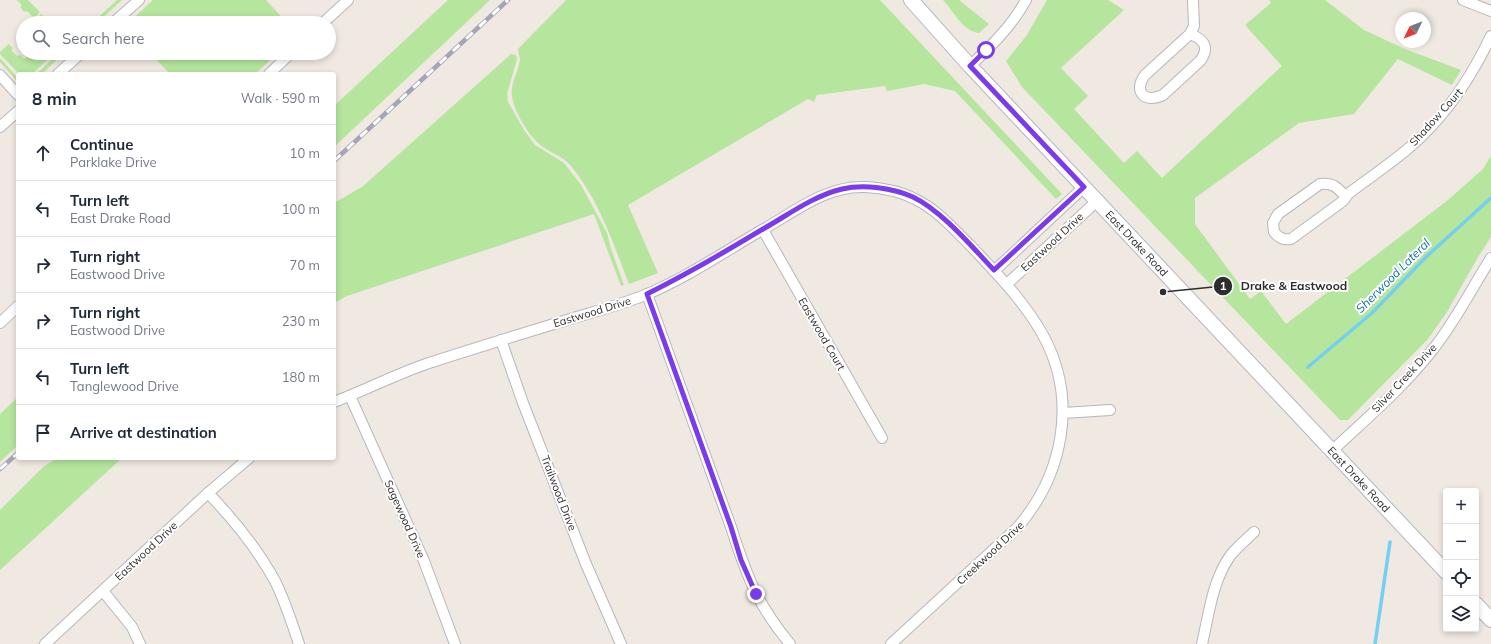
<!DOCTYPE html>
<html lang="en">
<head>
<meta charset="utf-8">
<style>
	:root { --surface:#fff; --page:#f2f2f3; --text:#1f2937; --muted:#747a83; --line:#e0e1e3 }
	body { margin:0; font-family:Mulish,sans-serif; background:var(--page); color:var(--text) }
	.controls { position:absolute; right:12px; bottom:12px; display:grid; overflow:hidden; border-radius:4px; box-shadow:0 2px 6px #0003 }
	.controls button { width:36px; height:36px; display:grid; place-items:center; padding:0; border:0; border-bottom:1px solid var(--line); background:var(--surface); color:var(--text); font:20px sans-serif }
	.compass { position:absolute; left:1395px; top:12px; width:36px; height:36px; border-radius:50%; background:var(--surface); box-shadow:0 2px 6px #0003; rotate:227deg }
	.stop { position:absolute; width:12px; height:12px; margin:-9px; border:3px solid #7c3aed; border-radius:50%; background:#fff }
	.stop.end { background:#7c3aed; border-color:#fff; box-shadow:0 1px 4px #0008 }
	.list { margin:0; padding:0; list-style:none }
	h2 { display:flex; justify-content:space-between; align-items:center; height:52px; margin:0; padding:0 16px; font-size:17px }
	h2 small { font-size:13px; font-weight:400; color:var(--muted) }
	.list li { display:grid; grid-template-columns:26px 1fr auto; gap:12px; align-items:center; box-sizing:border-box; height:56px; padding:0 16px; border-top:1px solid var(--line) }
	.list b { display:block; font-size:15px; white-space:nowrap }
	.list p { margin:0; font-size:13px; white-space:nowrap; color:var(--muted) }
	.list em { font-size:13px; font-style:normal; color:var(--muted) }
	.icon { flex:none; width:22px; height:22px; fill:none; stroke:currentColor; stroke-width:2; stroke-linecap:round; stroke-linejoin:round }
	.map { position:relative; flex:none; width:1491px; height:644px; overflow:hidden }
	.search { position:absolute; background:var(--surface); box-shadow:0 2px 6px #0003; left:16px; top:16px; width:320px; height:44px; display:flex; align-items:center; gap:10px; box-sizing:border-box; padding:0 14px; border-radius:22px; color:var(--muted); font-size:15px }
	.panel { position:absolute; background:var(--surface); box-shadow:0 2px 6px #0003; left:16px; top:72px; width:320px; height:388px; border-radius:4px }
	.map>svg:first-child { display:block }
	.green { fill:#b6e59e }
	.lines { fill:none; stroke-linecap:round; stroke-linejoin:round }
	.stream { stroke:#75cff0; stroke-width:3.5 }
	.street-casing { stroke:#b4b7c1; stroke-width:12 }
	.secondary-casing { stroke:#b4b7c1; stroke-width:16 }
	.street { stroke:#fff; stroke-width:10 }
	.secondary { stroke:#fff; stroke-width:14 }
	.rail-casing { stroke:#a3a6b8; stroke-width:4.5 }
	.rail { stroke:#fff; stroke-width:3; stroke-dasharray:9; stroke-linecap:butt }
	.route { stroke:#7c3aed; stroke-width:5 }
	.labels { text-anchor:middle; stroke-width:4; stroke-linejoin:round; paint-order:stroke }
	.street-label { font-size:11px; fill:#2e2e2e; stroke:#fff }
	.water-label { font-size:12px; font-style:italic; fill:#0d6fa3; stroke:#fff }
	.leader { fill:none; stroke:#2e2e2e; stroke-width:1.5 }
	.callout-dot { fill:#2e2e2e; stroke:#fff; stroke-width:1.5 }
	.mark-label { font-size:12px; text-anchor:middle; font-weight:bold; fill:#fff }
	.callout-label { font-size:12px; text-anchor:middle; font-weight:bold; fill:#2e2e2e; stroke:#fff; stroke-width:4; stroke-linejoin:round; paint-order:stroke }
</style>
</head>
<body>
<div class="map">
<svg width="1491" height="644" viewBox="0 0 1491 644">
	<rect width="100%" height="100%" fill="#efe9e1"/>
	<!-- green -->
	<g class="green">
		<path d="M 17,0 L 28,0 L 40,12 L 34,18 L 27,11 L 24,12 L 20,7 L 22,5 Z"/>
		<path d="M 117,0 L 122,0 L 97,23 L 92,23 Z"/>
		<path d="M 153,0 L 266,0 L 287,23 L 128,23 Z"/>
		<path d="M 448,0 L 490,0 L 334,147 L 334,106 Z"/>
		<path d="M 566,0 L 880,0 L 1062,194 L 1056,199 L 955,91 L 924,84 L 887,91 L 885,86 L 817,95 L 814,102 L 808,99 L 628,205 L 658,273 L 629,284 C 613,243 599,200 571,166 C 564,157 553,154 543,147 C 530,138 514,112 512,96 C 510,84 518,72 520,60 C 520,57 518,52 518,49 Z"/>
		<path d="M 943,0 L 959,0 L 989,24 L 979,33 C 962,31 954,11 943,0 Z"/>
		<path d="M 1047,0 L 1108,0 L 1124,10 L 1061,68 L 1088,96 L 1074,109 L 1124,163 L 1137,151 L 1162,178 L 1282,66 L 1245,25 L 1271,3 L 1269,0 L 1325,0 L 1364,30 L 1405,49 L 1461,70 L 1452,85 L 1398,59 L 1354,114 L 1299,123 L 1195,198 L 1195,224 L 1250,299 L 1261,291 L 1286,324 L 1448,200 L 1483,169 L 1491,156 L 1491,237 L 1478,257 L 1447,312 L 1428,339 L 1348,420 L 1340,420 L 1022,87 L 1006,61 L 1027,35 Z"/>
		<path d="M 41,14 L 49,23 L 42,23 L 41,22 L 38,23 L 35,20 Z"/>
		<path d="M 9,44 L 13,49 L 11,50 L 17,56 L 20,55 L 24,59 L 31,54 L 32,55 L 35,53 L 55,53 L 32,74 L 19,74 L 0,54 L 0,52 Z"/>
		<path d="M 59,53 L 64,53 L 42,74 L 36,74 Z"/>
		<path d="M 150,53 L 278,53 L 255,74 L 170,74 Z"/>
		<path d="M 511,54 L 516,55 L 517,59 L 507,94 L 508,102 L 524,130 L 535,145 L 564,163 L 581,185 L 607,233 L 611,249 L 624,285 L 621,286 L 594,214 L 347,296 L 334,303 L 334,203 L 362,187 Z"/>
		<path d="M 0,58 L 17,77 L 17,81 L 0,62 Z"/>
		<path d="M 18,397 L 18,445 L 0,462 L 0,414 Z"/>
		<path d="M 57,458 L 122,458 L 0,570 L 0,510 L 43,467 Z"/>
	</g>
	<g class="lines">
		<!-- stream -->
		<g class="stream">
			<path d="M 1308,367 L 1372,313 L 1427,256 L 1491,198"/>
			<path d="M 1375,644 L 1390,542"/>
		</g>
		<!-- street casing -->
		<g class="street-casing">
			<g id="street">
				<path d="M 1463,0 L 1491,11"/>
				<path d="M 113,23 L 139,0"/>
				<path d="M 323,23 L 348,0"/>
				<path d="M 1190,34 C 1203,39 1210,46 1201,60 L 1163,95 C 1144,104 1133,91 1145,75 L 1190,34 L 1194,26 L 1193,0"/>
				<path d="M 970,66 C 991,46 1012,26 1026,0"/>
				<path d="M 58,74 L 81,53"/>
				<path d="M 269,74 L 291,53"/>
				<path d="M 0,75 L 18,95"/>
				<path d="M 0,127 L 18,111"/>
				<path d="M 1346,197 C 1338,188 1333,182 1320,184 L 1278,214 L 1273,223 L 1274,232 C 1279,238 1283,240 1291,239 L 1343,201 L 1348,194 C 1369,178 1390,164 1410,147 C 1445,117 1471,78 1491,36"/>
				<path d="M 763,230 L 882,438"/>
				<path d="M 994,271 L 1084,187"/>
				<path d="M 1007,284 L 1097,201"/>
				<path d="M 647,294 L 731,527 C 738,549 745,571 756,593 C 765,611 777,628 790,644"/>
				<path d="M 0,323 L 18,306"/>
				<path d="M 501,340 L 523,403 L 586,564 L 621,644"/>
				<path d="M 350,396 L 424,561 L 455,644"/>
				<path d="M 334,402 C 366,390 396,374 429,363 C 475,348 521,334 567,320 C 593,312 620,305 645,295 C 686,278 724,252 762,230 C 794,212 827,185 865,187 C 882,188 900,191 915,199 C 936,209 953,228 970,245 C 997,274 1025,302 1044,337 C 1078,401 1063,475 1017,528 L 891,644"/>
				<path d="M 1063,413 L 1110,410"/>
				<path d="M 1333,450 C 1367,418 1405,386 1434,348 C 1456,320 1472,288 1491,258"/>
				<path d="M 208,493 C 234,520 257,548 275,581 C 285,601 292,623 299,644"/>
				<path d="M 103,591 L 132,627 L 140,644"/>
				<path d="M 45,644 L 208,493 L 249,458"/>
				<path d="M 1202,644 C 1209,614 1212,582 1230,556 C 1237,547 1246,540 1254,532"/>
			</g>
		</g>
		<!-- secondary casing -->
		<g class="secondary-casing">
			<g id="secondary">
				<path id="s1" d="M 911,0 L 970,66 L 1446,572"/>
				<path d="M 1476,604 L 1491,620"/>
			</g>
		</g>
		<!-- street -->
		<use href="#street" class="street"/>
		<!-- secondary -->
		<use href="#secondary" class="secondary"/>
		<!-- rail casing -->
		<g class="rail-casing">
			<g id="rail">
				<path d="M 334,161 L 508,0"/>
				<path d="M 0,469 L 18,453"/>
			</g>
		</g>
		<!-- rail -->
		<use href="#rail" class="rail"/>
	</g>
	<g class="lines">
		<!-- route -->
		<path class="route" d="M 756,594 L 741,560 L 731,527 L 647,294 C 687,274 725,252 763,229 C 788,215 813,196 842,189 C 864,184 893,188 913,197 C 942,211 972,247 994,270 L 1084,187 L 970,66 L 986,50"/>
	</g>
	<g class="labels">
		<!-- street labels -->
		<g class="street-label">
			<text transform="translate(1436 117) rotate(-48)" y="4">Shadow Court</text>
			<text transform="translate(1052 242) rotate(-43)" y="4">Eastwood Drive</text>
			<text dy="4" stroke="none"><textPath href="#s1" startOffset="332">East Drake Road</textPath></text>
			<text transform="translate(592 312) rotate(-17)" y="4">Eastwood Drive</text>
			<text transform="translate(822 334) rotate(60)" y="4">Eastwood Court</text>
			<text transform="translate(1404 378) rotate(-47)" y="4">Silver Creek Drive</text>
			<text dy="4" stroke="none"><textPath href="#s1" startOffset="656">East Drake Road</textPath></text>
			<text transform="translate(559 493) rotate(69)" y="4">Trailwood Drive</text>
			<text transform="translate(405 519) rotate(66)" y="4">Sagewood Drive</text>
			<text transform="translate(146 551) rotate(-43)" y="4">Eastwood Drive</text>
			<text transform="translate(990 553) rotate(-43)" y="4">Creekwood Drive</text>
		</g>
		<!-- water labels -->
		<g class="water-label">
			<text transform="translate(1393 276) rotate(-45)" y="4">Sherwood Lateral</text>
		</g>
	</g>
	<!-- callouts -->
	<path class="leader" d="M1163 292L1223 286"/>
	<g class="callout-dot">
		<circle cx="1163" cy="292" r="4"/>
		<circle cx="1223" cy="286" r="10"/>
	</g>
	<g class="mark-label">
		<text x="1223" y="290">1</text>
	</g>
	<g class="callout-label">
		<text x="1294" y="290">Drake &amp; Eastwood</text>
	</g>
</svg>
<div class="controls">
<button>+</button>
<button>−</button>
<button><svg class="icon" aria-label="locate" viewBox="0 0 24 24"><circle cx="12" cy="12" r="6"/><path d="M12 2v4M12 18v4M2 12h4M18 12h4"/></svg></button>
<button><svg class="icon" aria-label="layers" viewBox="0 0 24 24"><path d="M12 4l9 5-9 5-9-5zM3 14l9 5 9-5"/></svg></button>
</div>
<svg class="compass" viewBox="-18 -18 36 36"><path d="M0-13l5 13h-10z" fill="#e53935"/><path d="M0 13l5-13h-10z" fill="#747a83"/></svg>
<div class="stop" style="left:986px;top:50px"></div>
<div class="stop end" style="left:756px;top:594px"></div>
<div class="search"><svg class="icon" aria-label="search" viewBox="0 0 24 24"><circle cx="10" cy="10" r="6"/><path d="M15 15l6 6"/></svg>Search here</div>
<section class="panel">
<h2>8 min<small>Walk · 590 m</small></h2>
<ul class="list">
<li><svg class="icon" aria-label="ahead" viewBox="0 0 24 24"><path d="M12 20V5M6 11l6-6 6 6"/></svg><div><b>Continue</b><p>Parklake Drive</p></div><em>10 m</em></li>
<li><svg class="icon" aria-label="left" viewBox="0 0 24 24"><path d="M17 20v-9H6M10 6l-5 5 5 5"/></svg><div><b>Turn left</b><p>East Drake Road</p></div><em>100 m</em></li>
<li><svg class="icon" aria-label="right" viewBox="0 0 24 24"><path d="M7 20v-9h11M14 6l5 5-5 5"/></svg><div><b>Turn right</b><p>Eastwood Drive</p></div><em>70 m</em></li>
<li><svg class="icon" aria-label="right" viewBox="0 0 24 24"><path d="M7 20v-9h11M14 6l5 5-5 5"/></svg><div><b>Turn right</b><p>Eastwood Drive</p></div><em>230 m</em></li>
<li><svg class="icon" aria-label="left" viewBox="0 0 24 24"><path d="M17 20v-9H6M10 6l-5 5 5 5"/></svg><div><b>Turn left</b><p>Tanglewood Drive</p></div><em>180 m</em></li>
<li><svg class="icon" aria-label="arrive" viewBox="0 0 24 24"><path d="M6 21V4h12l-3 4 3 4H6"/></svg><div><b>Arrive at destination</b></div></li>
</ul>
</section>
</div>
</body>
</html>
